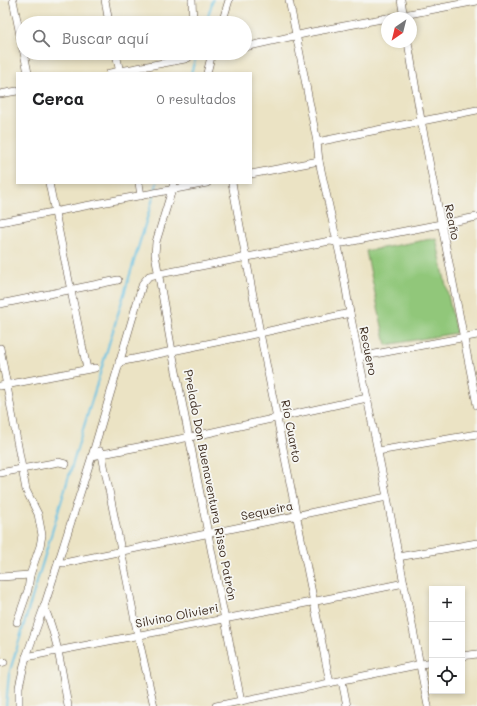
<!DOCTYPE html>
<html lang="es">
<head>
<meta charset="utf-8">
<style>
	:root { --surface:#fff; --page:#f2f2f2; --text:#202124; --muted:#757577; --line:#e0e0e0 }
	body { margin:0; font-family:Mali,sans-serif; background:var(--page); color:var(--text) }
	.controls { position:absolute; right:12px; bottom:12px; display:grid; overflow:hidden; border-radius:0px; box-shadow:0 2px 6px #0003 }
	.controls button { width:36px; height:36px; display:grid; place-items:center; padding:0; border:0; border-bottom:1px solid var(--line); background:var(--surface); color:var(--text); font:20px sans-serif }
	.compass { position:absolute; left:381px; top:12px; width:36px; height:36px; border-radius:50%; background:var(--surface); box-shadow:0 2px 6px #0003; rotate:215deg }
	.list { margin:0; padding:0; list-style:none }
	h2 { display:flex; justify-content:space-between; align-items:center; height:52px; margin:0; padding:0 16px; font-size:17px }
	h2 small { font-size:13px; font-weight:400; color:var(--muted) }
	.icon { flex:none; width:22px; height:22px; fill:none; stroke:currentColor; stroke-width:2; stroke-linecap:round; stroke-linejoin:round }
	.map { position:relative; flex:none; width:477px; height:706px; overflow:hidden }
	.search { position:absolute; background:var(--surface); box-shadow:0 2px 6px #0003; left:16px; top:16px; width:236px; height:44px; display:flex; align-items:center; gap:10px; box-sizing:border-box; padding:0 14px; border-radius:22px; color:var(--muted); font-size:15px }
	.panel { position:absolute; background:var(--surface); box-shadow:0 2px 6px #0003; left:16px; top:72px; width:236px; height:112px; border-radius:0px }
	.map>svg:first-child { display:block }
	.green { fill:#91c77a; stroke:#66784c }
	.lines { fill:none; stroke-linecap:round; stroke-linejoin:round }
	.stream { stroke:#68c3e5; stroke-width:2 }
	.minor-casing { stroke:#554637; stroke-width:8 }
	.minor { stroke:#fff; stroke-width:7 }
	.labels { text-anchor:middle; stroke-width:3.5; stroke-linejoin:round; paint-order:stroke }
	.street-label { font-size:12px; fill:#3b2a1e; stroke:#f6f6f2 }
</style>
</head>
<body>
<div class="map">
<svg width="477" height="706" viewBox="0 0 477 706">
	<rect width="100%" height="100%" fill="#f6f6f2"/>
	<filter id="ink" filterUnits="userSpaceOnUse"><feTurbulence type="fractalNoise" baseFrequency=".025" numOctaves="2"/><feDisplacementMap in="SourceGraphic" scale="8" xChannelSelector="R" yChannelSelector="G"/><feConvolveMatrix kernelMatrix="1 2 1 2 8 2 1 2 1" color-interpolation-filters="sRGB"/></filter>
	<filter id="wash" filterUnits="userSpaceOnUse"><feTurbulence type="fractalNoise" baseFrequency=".012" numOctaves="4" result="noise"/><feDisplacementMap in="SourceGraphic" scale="16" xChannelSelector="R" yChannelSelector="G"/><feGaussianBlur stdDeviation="0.9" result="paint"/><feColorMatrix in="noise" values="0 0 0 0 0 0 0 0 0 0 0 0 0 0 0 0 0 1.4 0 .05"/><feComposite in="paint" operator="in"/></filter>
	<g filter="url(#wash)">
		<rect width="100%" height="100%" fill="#ebe3c4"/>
		<!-- green -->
		<path class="green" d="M 436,238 L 456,333 L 386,345 L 366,251 Z"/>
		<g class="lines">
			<!-- stream -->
			<g class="stream">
				<path d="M 206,23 L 213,0"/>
				<path d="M 191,73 L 197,53"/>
				<path d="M 155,191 L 157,183"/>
				<path d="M 6,706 L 9,674 L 154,195"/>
			</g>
		</g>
	</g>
	<g filter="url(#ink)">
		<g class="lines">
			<!-- minor casing -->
			<g class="minor-casing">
				<g id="minor">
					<path d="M 13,0 L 23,50"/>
					<path d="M 105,0 L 109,23"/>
					<path d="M 192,0 L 193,23"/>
					<path d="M 289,0 L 299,49 L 317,142 L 319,161 L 341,260 L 350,313 L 387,497 L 428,706"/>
					<path d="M 401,0 L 404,18"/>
					<path d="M 388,18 L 477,1"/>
					<path d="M 222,23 L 229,0"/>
					<path d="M 408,42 L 421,120 L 477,405"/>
					<path d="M 245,47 L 312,32 L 387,18"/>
					<path d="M 24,53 L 28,73"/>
					<path d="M 116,53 L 120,73"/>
					<path d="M 110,73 L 185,59 L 188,58 L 190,53"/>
					<path d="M 207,73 L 212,53"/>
					<path d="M 0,94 L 17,91"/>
					<path d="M 317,142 L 477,110"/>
					<path d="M 251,174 L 319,161"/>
					<path d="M 49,183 L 87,369"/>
					<path d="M 139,183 L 141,196"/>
					<path d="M 174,183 L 156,242 L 155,254 L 172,351 L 241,701"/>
					<path d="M 232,183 L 260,333 L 330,683"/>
					<path d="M 0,222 L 207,183"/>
					<path d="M 0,304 L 118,280"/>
					<path d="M 0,348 L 26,490 L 38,514 L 42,535 L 40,546 L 30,575 L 28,590 L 17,622"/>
					<path d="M 359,357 L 477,335"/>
					<path d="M 119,362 L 260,333 L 350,313"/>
					<path d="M 0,386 L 95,368"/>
					<path d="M 100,451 L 102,455 L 138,636 L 154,706"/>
					<path d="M 378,451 L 477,434"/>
					<path d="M 92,456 L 190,437 L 367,398"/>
					<path d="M 0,473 L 59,462 L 66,464"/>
					<path d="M 398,557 L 477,543"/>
					<path d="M 58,562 L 64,563 L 387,497"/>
					<path d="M 0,577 L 30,575"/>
					<path d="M 44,607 C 58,638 62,673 68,706"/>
					<path d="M 462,656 L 477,654"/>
					<path d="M 26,657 C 152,632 278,610 404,583"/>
					<path d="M 0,663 L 4,662"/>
					<path d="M 342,681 L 347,706"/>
					<path d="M 19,706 L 19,687 L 26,657 L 44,607 L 92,456 L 141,289 L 143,283 L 149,276 L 330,241 L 343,243 L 477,217"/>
					<path d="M 216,706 L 432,662"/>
				</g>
			</g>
			<!-- minor -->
			<use href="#minor" class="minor"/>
		</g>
	</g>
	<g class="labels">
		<!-- street labels -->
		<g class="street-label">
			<text transform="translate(452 222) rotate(79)" y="4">Reaño</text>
			<text transform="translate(368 351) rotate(79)" y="4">Recuero</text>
			<text transform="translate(291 431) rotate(79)" y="4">Río Cuarto</text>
			<text transform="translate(210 485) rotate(79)" y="4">Prelado Don Buenaventura Risso Patrón</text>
			<text transform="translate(267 511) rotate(-12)" y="4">Sequeira</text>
			<text transform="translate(177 616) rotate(-11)" y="4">Silvino Olivieri</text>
		</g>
	</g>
</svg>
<div class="controls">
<button>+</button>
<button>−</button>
<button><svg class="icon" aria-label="locate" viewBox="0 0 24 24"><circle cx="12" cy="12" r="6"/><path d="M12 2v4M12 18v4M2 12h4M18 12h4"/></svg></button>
</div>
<svg class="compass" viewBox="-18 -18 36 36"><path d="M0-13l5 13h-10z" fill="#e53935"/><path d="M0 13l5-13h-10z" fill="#757577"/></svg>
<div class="search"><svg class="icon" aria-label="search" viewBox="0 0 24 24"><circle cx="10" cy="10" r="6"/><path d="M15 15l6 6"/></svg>Buscar aquí</div>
<section class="panel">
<h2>Cerca<small>0 resultados</small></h2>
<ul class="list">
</ul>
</section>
</div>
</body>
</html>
